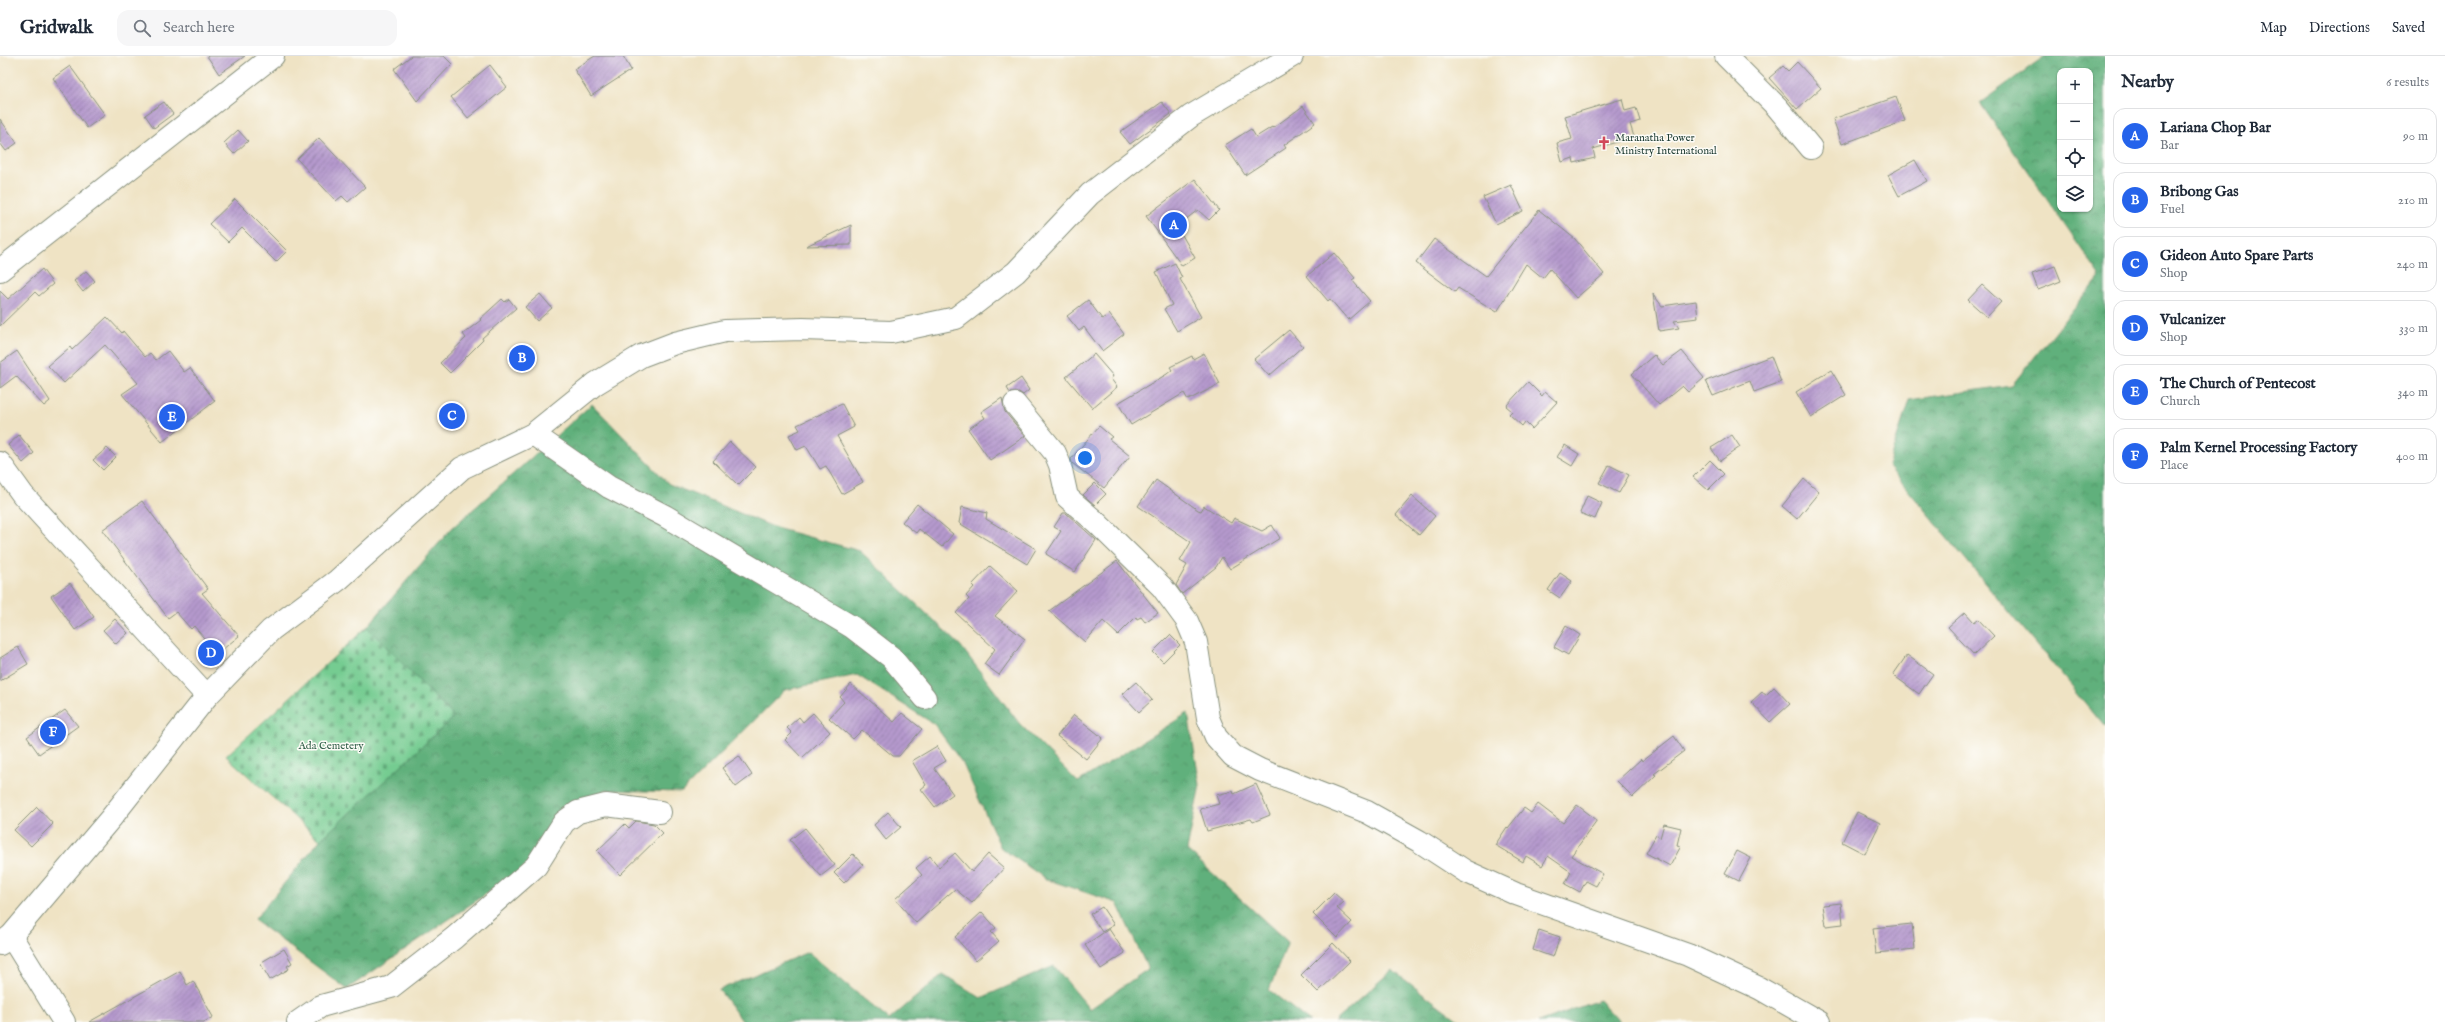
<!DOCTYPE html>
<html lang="en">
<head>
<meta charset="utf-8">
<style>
	:root { --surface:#fff; --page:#f6f6f7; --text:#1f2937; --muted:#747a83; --line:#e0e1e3; --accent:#2563eb }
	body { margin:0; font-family:"IM FELL English",serif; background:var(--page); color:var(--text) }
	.controls { position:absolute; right:12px; top:12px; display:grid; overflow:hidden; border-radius:8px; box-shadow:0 1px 3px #0004 }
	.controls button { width:36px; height:36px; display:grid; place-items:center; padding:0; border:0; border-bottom:1px solid var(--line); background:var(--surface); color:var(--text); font:20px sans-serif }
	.you { position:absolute; left:1085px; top:402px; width:14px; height:14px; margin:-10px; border:3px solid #fff; border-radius:50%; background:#1a73e8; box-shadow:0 0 0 6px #1a73e833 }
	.badge { display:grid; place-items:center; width:26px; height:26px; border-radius:50%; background:var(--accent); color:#fff; font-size:13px; font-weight:700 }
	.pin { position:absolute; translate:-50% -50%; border:2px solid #fff; box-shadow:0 1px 4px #0006 }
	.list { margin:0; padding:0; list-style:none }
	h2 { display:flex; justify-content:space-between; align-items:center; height:52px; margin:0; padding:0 16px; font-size:17px }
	h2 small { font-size:13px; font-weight:400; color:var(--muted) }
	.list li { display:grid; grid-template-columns:26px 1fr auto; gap:12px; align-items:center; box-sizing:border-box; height:56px; margin:0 8px 8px; padding:0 8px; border:1px solid var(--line); border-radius:12px }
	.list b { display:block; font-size:15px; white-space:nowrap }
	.list p { margin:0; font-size:13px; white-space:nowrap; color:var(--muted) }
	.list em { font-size:13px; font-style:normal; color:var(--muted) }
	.icon { flex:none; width:22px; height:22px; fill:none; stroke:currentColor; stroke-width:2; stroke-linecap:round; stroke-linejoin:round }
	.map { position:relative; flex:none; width:2105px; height:966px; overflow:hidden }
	header { display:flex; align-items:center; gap:24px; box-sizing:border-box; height:56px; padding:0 20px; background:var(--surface); border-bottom:1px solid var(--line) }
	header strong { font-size:19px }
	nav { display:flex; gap:22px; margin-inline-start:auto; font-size:14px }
	.search { width:280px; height:36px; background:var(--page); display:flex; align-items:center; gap:10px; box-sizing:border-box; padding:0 14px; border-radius:12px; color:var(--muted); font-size:15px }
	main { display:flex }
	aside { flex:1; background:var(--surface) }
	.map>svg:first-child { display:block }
	.forest { fill:url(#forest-crowns); stroke:#407658; fill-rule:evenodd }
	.cemetery { fill:url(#cemetery-stones); stroke:#4a8462 }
	.building { fill:url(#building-hatch) }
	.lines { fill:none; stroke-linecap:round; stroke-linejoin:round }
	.minor-casing { stroke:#87907c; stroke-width:24 }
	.major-casing { stroke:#87907c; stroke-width:24 }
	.minor { stroke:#fff; stroke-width:22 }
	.major { stroke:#fff; stroke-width:22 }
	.labels { text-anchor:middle; stroke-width:3; stroke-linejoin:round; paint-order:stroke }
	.poi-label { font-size:11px; fill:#1f3d34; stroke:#fdfcf7; text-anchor:start }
	.park-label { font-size:11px; fill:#34614b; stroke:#fdfcf7 }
</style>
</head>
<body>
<header>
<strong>Gridwalk</strong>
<div class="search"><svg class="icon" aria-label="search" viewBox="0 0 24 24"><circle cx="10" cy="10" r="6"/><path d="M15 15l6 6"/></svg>Search here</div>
<nav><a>Map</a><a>Directions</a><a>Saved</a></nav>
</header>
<main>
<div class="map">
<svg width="2105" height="966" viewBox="0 0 2105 966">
	<defs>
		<pattern id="forest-crowns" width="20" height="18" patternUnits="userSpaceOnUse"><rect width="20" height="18" fill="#60b07b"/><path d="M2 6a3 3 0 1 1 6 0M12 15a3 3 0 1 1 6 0" fill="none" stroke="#4f9066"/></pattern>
		<pattern id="cemetery-stones" width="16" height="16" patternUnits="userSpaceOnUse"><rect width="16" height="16" fill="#75cc91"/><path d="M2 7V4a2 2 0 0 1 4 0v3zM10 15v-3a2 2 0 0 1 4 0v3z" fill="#5fa777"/></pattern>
		<pattern id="building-hatch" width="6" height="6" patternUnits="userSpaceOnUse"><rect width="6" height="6" fill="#b599cd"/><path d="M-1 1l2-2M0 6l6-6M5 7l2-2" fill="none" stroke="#937ea7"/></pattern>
	</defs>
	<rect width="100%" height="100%" fill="#fdfcf7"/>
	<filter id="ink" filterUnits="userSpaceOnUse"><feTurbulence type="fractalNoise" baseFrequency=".025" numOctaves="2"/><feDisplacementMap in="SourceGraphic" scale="8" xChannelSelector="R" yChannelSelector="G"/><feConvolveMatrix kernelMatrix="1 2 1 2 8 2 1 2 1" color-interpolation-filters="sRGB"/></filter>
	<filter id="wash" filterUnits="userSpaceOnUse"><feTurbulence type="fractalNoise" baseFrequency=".012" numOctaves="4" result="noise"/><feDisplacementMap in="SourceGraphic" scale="16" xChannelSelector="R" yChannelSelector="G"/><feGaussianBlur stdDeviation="0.9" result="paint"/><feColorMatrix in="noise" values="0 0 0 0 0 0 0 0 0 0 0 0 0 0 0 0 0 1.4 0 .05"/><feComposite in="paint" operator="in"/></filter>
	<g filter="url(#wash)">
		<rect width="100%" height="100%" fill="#efe3c4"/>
		<!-- forest -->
		<g class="forest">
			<path d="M 2045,0 L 2105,0 L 2105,671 L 1888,410 L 1909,344 L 2012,329 L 2100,220 L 1980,47 ZM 2060,15 L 2090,15 L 2090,153 L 2060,153 Z"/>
			<path d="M 592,348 L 669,428 L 776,472 L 860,495 L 960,589 L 1019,667 L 1078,726 L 1188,657 L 1200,729 L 1187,794 L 1288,886 L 1269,934 L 1310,966 L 743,966 L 719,934 L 808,896 L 889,964 L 943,918 L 981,942 L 1054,910 L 1090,953 L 1148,913 L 1117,847 L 1046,823 L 1001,792 L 963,708 L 934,668 L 857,619 L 785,634 L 682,736 L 605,734 L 524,812 L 347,933 L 254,864 L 320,784 L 454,661 L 367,571 L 451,473 Z"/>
			<path d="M 1392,914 L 1461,966 L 1334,966 Z"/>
			<path d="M 1599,944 L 1620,966 L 1538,966 Z"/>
		</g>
		<!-- cemetery -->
		<path class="cemetery" d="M 367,571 L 454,661 L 320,784 L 226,700 Z"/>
		<g id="blocks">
			<!-- building -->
			<g class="building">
				<path d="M 207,0 L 245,0 L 219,18 Z"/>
				<path d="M 411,0 L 444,0 L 452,8 L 417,45 L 394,13 Z"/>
				<path d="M 595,0 L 623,0 L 631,14 L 591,40 L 574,13 Z"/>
				<path d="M 1797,6 L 1821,32 L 1797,53 L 1769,22 L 1783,10 L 1788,15 Z"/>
				<path d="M 490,9 L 507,31 L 468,62 L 451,41 Z"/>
				<path d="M 70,10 L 105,59 L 87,72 L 53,22 Z"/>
				<path d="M 1896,41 L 1905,65 L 1842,88 L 1833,63 Z"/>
				<path d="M 1622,43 L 1625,55 L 1636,52 L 1640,65 L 1630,68 L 1634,81 L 1593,93 L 1595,102 L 1574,107 L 1573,102 L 1562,106 L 1557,87 L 1572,83 L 1565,60 Z"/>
				<path d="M 164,46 L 173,58 L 154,72 L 145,59 Z"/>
				<path d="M 1162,46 L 1171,58 L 1130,88 L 1120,76 Z"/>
				<path d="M 1303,50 L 1315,67 L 1284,89 L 1286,92 L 1245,119 L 1225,89 L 1251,73 L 1256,81 L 1272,71 L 1273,72 Z"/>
				<path d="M 0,63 L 17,87 L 6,95 L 0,87 Z"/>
				<path d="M 238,74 L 248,85 L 234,98 L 224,87 Z"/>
				<path d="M 319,82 L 365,131 L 348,146 L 342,140 L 336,145 L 297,103 Z"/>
				<path d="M 1915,104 L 1927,125 L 1899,140 L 1888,119 Z"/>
				<path d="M 1195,123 L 1219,154 L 1209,164 L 1198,154 L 1177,170 L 1195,202 L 1182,210 L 1146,160 Z"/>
				<path d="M 1511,129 L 1523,155 L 1496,168 L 1483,141 Z"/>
				<path d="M 235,143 L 287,195 L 276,206 L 242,172 L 228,186 L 209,168 Z"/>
				<path d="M 1539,154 L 1575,183 L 1604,218 L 1576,242 L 1550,213 L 1543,222 L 1526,208 L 1497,256 L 1458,232 L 1455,236 L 1416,207 L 1434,183 L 1486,220 Z"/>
				<path d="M 851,169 L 851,189 L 806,190 Z"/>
				<path d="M 1334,197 L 1355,222 L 1352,224 L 1370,245 L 1348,264 L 1330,243 L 1328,245 L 1307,220 Z"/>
				<path d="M 1175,207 L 1182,222 L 1180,223 L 1201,261 L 1177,275 L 1164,253 L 1172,249 L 1156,216 Z"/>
				<path d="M 2055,210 L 2061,225 L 2038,234 L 2032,218 Z"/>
				<path d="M 42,213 L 53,228 L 39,240 L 35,236 L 0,270 L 0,235 L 8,243 Z"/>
				<path d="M 86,215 L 95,225 L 83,236 L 74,225 Z"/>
				<path d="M 1982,229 L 2001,246 L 1987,261 L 1968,244 Z"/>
				<path d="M 540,238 L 552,252 L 537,265 L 525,251 Z"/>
				<path d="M 1653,238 L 1662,250 L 1696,245 L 1698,262 L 1674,265 L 1679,272 L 1659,275 Z"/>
				<path d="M 502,243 L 505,246 L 509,243 L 516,252 L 482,282 L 483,284 L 450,317 L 440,307 L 466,282 L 463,278 L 481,264 L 480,263 Z"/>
				<path d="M 1088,244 L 1102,263 L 1109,258 L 1124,278 L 1102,295 L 1084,271 L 1079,275 L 1067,260 Z"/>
				<path d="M 107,261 L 122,277 L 123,275 L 145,301 L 150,297 L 156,304 L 168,295 L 184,316 L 190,312 L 215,345 L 162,386 L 122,338 L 138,327 L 105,289 L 64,327 L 48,310 L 70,291 L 72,294 Z"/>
				<path d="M 1289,274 L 1303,290 L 1269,320 L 1254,303 Z"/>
				<path d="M 17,295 L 50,345 L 44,350 L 16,320 L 0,332 L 0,307 Z"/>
				<path d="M 1682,295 L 1704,322 L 1688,336 L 1682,330 L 1659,349 L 1632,318 L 1654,299 L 1663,309 Z"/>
				<path d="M 1204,297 L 1220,328 L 1188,344 L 1184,337 L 1131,369 L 1118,347 L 1167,318 L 1172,314 L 1170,311 L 1192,300 L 1193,303 Z"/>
				<path d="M 1094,298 L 1113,320 L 1111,323 L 1117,331 L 1092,352 L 1066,321 Z"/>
				<path d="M 1771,300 L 1781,326 L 1754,336 L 1750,325 L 1713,340 L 1706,325 Z"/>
				<path d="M 1831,314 L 1846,339 L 1811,361 L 1796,336 Z"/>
				<path d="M 1021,322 L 1029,334 L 1023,339 L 1019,336 L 1010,337 L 1007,332 Z"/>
				<path d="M 1528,326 L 1542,340 L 1545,336 L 1557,346 L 1532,373 L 1525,366 L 1522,370 L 1509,358 L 1512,355 L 1506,350 Z"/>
				<path d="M 1002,342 L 1005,356 L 1025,380 L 990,404 L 968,373 L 985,362 L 981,356 Z"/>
				<path d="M 842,348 L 854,371 L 837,380 L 863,426 L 842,438 L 826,410 L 820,413 L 806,390 L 797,394 L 789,379 L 800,374 L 797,369 Z"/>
				<path d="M 1099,370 L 1112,381 L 1109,383 L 1130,400 L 1104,432 L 1072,407 L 1071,403 Z"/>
				<path d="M 19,379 L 34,397 L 23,407 L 8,389 Z"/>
				<path d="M 1732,379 L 1740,391 L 1720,405 L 1711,392 Z"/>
				<path d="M 730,386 L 756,411 L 738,429 L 713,405 Z"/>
				<path d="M 1565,389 L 1579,398 L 1572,410 L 1557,401 Z"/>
				<path d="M 107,392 L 116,401 L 103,414 L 93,404 Z"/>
				<path d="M 1710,404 L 1724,418 L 1708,434 L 1693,421 Z"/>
				<path d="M 1609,409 L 1629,419 L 1619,437 L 1599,427 Z"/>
				<path d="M 1804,423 L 1819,436 L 1797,463 L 1782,450 Z"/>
				<path d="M 1156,424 L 1198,454 L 1201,455 L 1204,450 L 1231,467 L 1234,462 L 1262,475 L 1272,469 L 1280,482 L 1230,513 L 1222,501 L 1216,511 L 1182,538 L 1176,529 L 1187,509 L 1180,505 L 1191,486 L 1138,450 Z"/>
				<path d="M 1095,427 L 1106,438 L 1095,449 L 1083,439 Z"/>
				<path d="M 1412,440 L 1435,460 L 1419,479 L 1396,459 Z"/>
				<path d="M 1587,440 L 1602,447 L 1595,463 L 1580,457 Z"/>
				<path d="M 142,445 L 208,533 L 202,537 L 239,580 L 217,598 L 194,570 L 191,573 L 176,556 L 168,562 L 102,474 Z"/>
				<path d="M 917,448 L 953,478 L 942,491 L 919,473 L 916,477 L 902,466 Z"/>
				<path d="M 962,451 L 987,457 L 986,463 L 1036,493 L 1027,508 L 959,467 Z"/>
				<path d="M 1063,457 L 1066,457 L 1096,484 L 1075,516 L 1046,498 L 1061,475 L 1054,471 Z"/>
				<path d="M 1117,505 L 1158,557 L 1145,566 L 1141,561 L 1137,563 L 1136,561 L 1118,579 L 1103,565 L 1085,586 L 1049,555 Z"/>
				<path d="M 990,510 L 1018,535 L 995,560 L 1025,583 L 999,619 L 984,608 L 995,593 L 956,557 L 969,543 L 966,540 L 974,531 L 972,529 Z"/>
				<path d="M 1560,517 L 1572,525 L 1560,542 L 1548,534 Z"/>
				<path d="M 70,527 L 94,561 L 75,574 L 51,540 Z"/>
				<path d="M 1965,556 L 1974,566 L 1978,563 L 1994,580 L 1974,599 L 1948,571 Z"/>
				<path d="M 115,563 L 128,577 L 116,588 L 103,574 Z"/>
				<path d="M 1566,570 L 1580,579 L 1568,599 L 1554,591 Z"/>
				<path d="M 1170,579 L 1180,589 L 1163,606 L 1153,596 Z"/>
				<path d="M 18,591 L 28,608 L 0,625 L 0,602 Z"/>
				<path d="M 1907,599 L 1933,618 L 1919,638 L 1893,619 Z"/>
				<path d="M 1136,626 L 1152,644 L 1139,656 L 1122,638 Z"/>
				<path d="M 851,628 L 894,666 L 902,657 L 922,673 L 899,700 L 893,700 L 862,674 L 853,683 L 829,662 L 844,646 L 840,641 Z"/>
				<path d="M 1774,631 L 1790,648 L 1770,666 L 1751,646 L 1762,636 L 1766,639 Z"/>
				<path d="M 65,654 L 78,670 L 39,698 L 27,681 Z"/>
				<path d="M 813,657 L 830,676 L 802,702 L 785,684 L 792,677 L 787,672 L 799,661 L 803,666 Z"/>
				<path d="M 1074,659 L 1103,682 L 1086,703 L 1057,680 Z"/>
				<path d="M 1674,680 L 1684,695 L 1654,718 L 1656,719 L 1633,741 L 1617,725 L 1641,703 L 1642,705 Z"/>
				<path d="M 937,690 L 946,705 L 934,712 L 953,738 L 935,751 L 921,733 L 926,729 L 912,705 Z"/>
				<path d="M 739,700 L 752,719 L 736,731 L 722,712 Z"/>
				<path d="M 1256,728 L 1270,759 L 1253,766 L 1251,763 L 1207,775 L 1200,753 L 1219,748 L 1216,739 L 1233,735 L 1234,738 Z"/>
				<path d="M 1538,748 L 1563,767 L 1577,749 L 1597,764 L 1571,800 L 1603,818 L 1596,830 L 1586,825 L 1580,836 L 1565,828 L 1571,816 L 1548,800 L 1542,810 L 1526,800 L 1523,806 L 1495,789 L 1507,771 L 1508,772 L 1524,752 L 1531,757 Z"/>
				<path d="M 37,751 L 53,768 L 31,790 L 14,774 Z"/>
				<path d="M 888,756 L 901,771 L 886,784 L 874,769 Z"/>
				<path d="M 1857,756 L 1880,767 L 1865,798 L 1842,786 Z"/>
				<path d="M 636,765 L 654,768 L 663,777 L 620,819 L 597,795 L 625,768 L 629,772 Z"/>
				<path d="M 1664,768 L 1681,772 L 1677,789 L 1681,790 L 1670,810 L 1646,797 L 1656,779 L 1660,782 Z"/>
				<path d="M 805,772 L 835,809 L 821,820 L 790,784 Z"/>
				<path d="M 1737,795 L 1751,802 L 1739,825 L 1725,818 Z"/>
				<path d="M 955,797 L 972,816 L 988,798 L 1004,812 L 972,847 L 955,833 L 916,867 L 895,843 L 922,819 L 916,812 L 930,800 L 939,811 Z"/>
				<path d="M 853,798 L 863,809 L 844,827 L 834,817 Z"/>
				<path d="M 1334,837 L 1344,846 L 1337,852 L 1352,866 L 1337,882 L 1313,858 Z"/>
				<path d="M 1841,847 L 1843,868 L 1826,870 L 1823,849 Z"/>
				<path d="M 1102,851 L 1114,869 L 1102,876 L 1090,858 Z"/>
				<path d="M 982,856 L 996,872 L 991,876 L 999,885 L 976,905 L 955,881 Z"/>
				<path d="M 1912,868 L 1915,893 L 1876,897 L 1873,872 Z"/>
				<path d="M 1109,873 L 1125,897 L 1101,913 L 1085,889 Z"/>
				<path d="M 1539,874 L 1560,881 L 1553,901 L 1533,894 Z"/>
				<path d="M 1333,887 L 1350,905 L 1318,936 L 1301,919 Z"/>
				<path d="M 284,893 L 292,907 L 287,910 L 289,913 L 270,924 L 260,907 Z"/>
				<path d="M 180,915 L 187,929 L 193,925 L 213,961 L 204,966 L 89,966 Z"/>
			</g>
		</g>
	</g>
	<g filter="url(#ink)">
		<use href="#blocks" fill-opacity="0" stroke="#87907c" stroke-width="1"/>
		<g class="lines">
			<!-- minor casing -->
			<g class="minor-casing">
				<g id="minor">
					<path d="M 1726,0 L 1777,51 L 1811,92"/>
					<path d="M 0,214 L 273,0"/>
					<path d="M 1015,348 L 1055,397 L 1060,409 L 1067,441 L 1097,467 L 1162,531 L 1187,565 L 1196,586 L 1208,662 L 1216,681 L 1233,700 L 1260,714 L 1367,756 L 1419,785 L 1465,815 L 1516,838 L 1688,899 L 1759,932 L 1819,966"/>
					<path d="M 533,378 L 609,431 L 665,460 L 852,571 L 891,601 L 925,642"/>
					<path d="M 0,407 L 23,439 L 207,640"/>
					<path d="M 11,880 L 64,966"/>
					<path d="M 298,966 L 321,950 L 391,931 L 454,882 L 536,810 L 564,766 L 578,756 L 606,749 L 660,756"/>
				</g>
			</g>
			<!-- major casing -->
			<g class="major-casing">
				<path id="major" d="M 0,888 L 11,880 L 111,762 L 207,640 L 271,574 L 338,524 L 462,412 L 533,378 L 595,328 L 641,300 L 675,287 L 725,275 L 803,273 L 891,276 L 956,262 L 1016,216 L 1090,138 L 1191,60 L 1292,0"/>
			</g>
			<!-- minor -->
			<use href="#minor" class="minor"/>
			<!-- major -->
			<use href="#major" class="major"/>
		</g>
	</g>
	<!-- icons -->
	<defs>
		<g id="church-bare" transform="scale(1.08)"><path d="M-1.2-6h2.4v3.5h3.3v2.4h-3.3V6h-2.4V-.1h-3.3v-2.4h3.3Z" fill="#d1495b" stroke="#fdfcf7" stroke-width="2.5" paint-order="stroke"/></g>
	</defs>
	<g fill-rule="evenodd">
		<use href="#church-bare" x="1604" y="87"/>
	</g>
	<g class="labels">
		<!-- poi labels -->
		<g class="poi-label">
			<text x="1615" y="85">Maranatha Power<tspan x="1615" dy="13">Ministry International</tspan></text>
		</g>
		<!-- park labels -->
		<g class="park-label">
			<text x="331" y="693">Ada Cemetery</text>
		</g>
	</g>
</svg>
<div class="controls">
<button>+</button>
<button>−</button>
<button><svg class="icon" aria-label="locate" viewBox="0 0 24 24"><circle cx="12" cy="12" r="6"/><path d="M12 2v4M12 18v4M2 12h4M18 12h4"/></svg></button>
<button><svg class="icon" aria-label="layers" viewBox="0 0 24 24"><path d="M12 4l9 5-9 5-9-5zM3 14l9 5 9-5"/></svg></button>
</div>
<div class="you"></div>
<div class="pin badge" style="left:1174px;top:169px">A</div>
<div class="pin badge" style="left:522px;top:302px">B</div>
<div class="pin badge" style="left:452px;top:360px">C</div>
<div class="pin badge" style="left:211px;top:597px">D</div>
<div class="pin badge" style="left:172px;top:361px">E</div>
<div class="pin badge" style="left:53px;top:676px">F</div>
</div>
<aside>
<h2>Nearby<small>6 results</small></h2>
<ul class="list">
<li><span class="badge">A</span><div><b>Lariana Chop Bar</b><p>Bar</p></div><em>90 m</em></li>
<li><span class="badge">B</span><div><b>Bribong Gas</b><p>Fuel</p></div><em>210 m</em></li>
<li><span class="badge">C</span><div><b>Gideon Auto Spare Parts</b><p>Shop</p></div><em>240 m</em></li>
<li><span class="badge">D</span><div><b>Vulcanizer</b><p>Shop</p></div><em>330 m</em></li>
<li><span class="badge">E</span><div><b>The Church of Pentecost</b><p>Church</p></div><em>340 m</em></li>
<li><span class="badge">F</span><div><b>Palm Kernel Processing Factory</b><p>Place</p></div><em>400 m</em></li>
</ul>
</aside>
</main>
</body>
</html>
